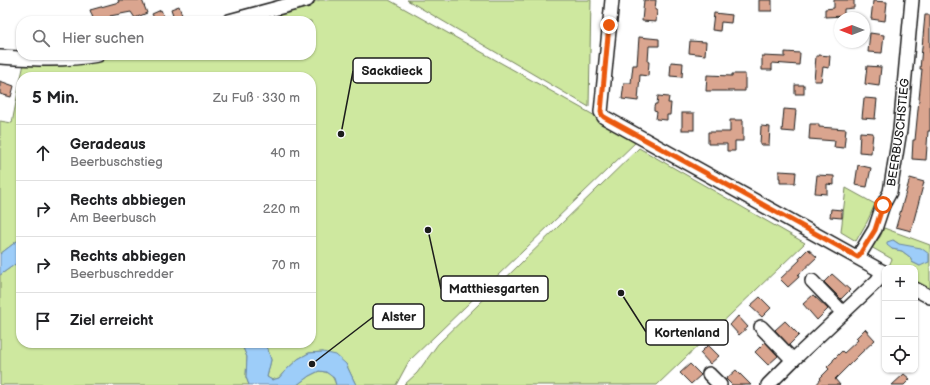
<!DOCTYPE html>
<html lang="de">
<head>
<meta charset="utf-8">
<style>
	:root { --surface:#fff; --page:#f2f2f2; --text:#202124; --muted:#757577; --line:#e0e0e0 }
	body { margin:0; font-family:"Balsamiq Sans",sans-serif; background:var(--page); color:var(--text) }
	.controls { position:absolute; right:12px; bottom:12px; display:grid; overflow:hidden; border-radius:8px; box-shadow:0 1px 3px #0004 }
	.controls button { width:36px; height:36px; display:grid; place-items:center; padding:0; border:0; border-bottom:1px solid var(--line); background:var(--surface); color:var(--text); font:20px sans-serif }
	.compass { position:absolute; left:834px; top:12px; width:36px; height:36px; border-radius:50%; background:var(--surface); box-shadow:0 1px 3px #0004; rotate:270deg }
	.stop { position:absolute; width:12px; height:12px; margin:-9px; border:3px solid #ea580c; border-radius:50%; background:#fff }
	.stop.end { background:#ea580c; border-color:#fff; box-shadow:0 1px 4px #0008 }
	.list { margin:0; padding:0; list-style:none }
	h2 { display:flex; justify-content:space-between; align-items:center; height:52px; margin:0; padding:0 16px; font-size:17px }
	h2 small { font-size:13px; font-weight:400; color:var(--muted) }
	.list li { display:grid; grid-template-columns:26px 1fr auto; gap:12px; align-items:center; box-sizing:border-box; height:56px; padding:0 16px; border-top:1px solid var(--line) }
	.list b { display:block; font-size:15px; white-space:nowrap }
	.list p { margin:0; font-size:13px; white-space:nowrap; color:var(--muted) }
	.list em { font-size:13px; font-style:normal; color:var(--muted) }
	.icon { flex:none; width:22px; height:22px; fill:none; stroke:currentColor; stroke-width:2; stroke-linecap:round; stroke-linejoin:round }
	.map { position:relative; flex:none; width:930px; height:385px; overflow:hidden }
	.search { position:absolute; background:var(--surface); box-shadow:0 1px 3px #0004; left:16px; top:16px; width:300px; height:44px; display:flex; align-items:center; gap:10px; box-sizing:border-box; padding:0 14px; border-radius:16px; color:var(--muted); font-size:15px }
	.panel { position:absolute; background:var(--surface); box-shadow:0 1px 3px #0004; left:16px; top:72px; width:300px; height:276px; border-radius:16px }
	.map>svg:first-child { display:block }
	.green { fill:#cee89f; stroke:#75825e; fill-rule:evenodd }
	.water { fill:#9dcdf9; stroke:#6986a1 }
	.building { fill:#daa58f; stroke:#1c1c1c }
	.lines { fill:none; stroke-linecap:round; stroke-linejoin:round }
	.minor-casing { stroke:#1c1c1c; stroke-width:16 }
	.minor { stroke:#fff; stroke-width:13 }
	.route { stroke:#ea580c; stroke-width:5 }
	.labels { text-anchor:middle; stroke-width:4; stroke-linejoin:round; paint-order:stroke }
	.street-label { font-size:12px; fill:#1c1c1c; stroke:#fff }
	.leader { fill:none; stroke:#1c1c1c; stroke-width:1.5 }
	.callout-dot { fill:#1c1c1c; stroke:#fff; stroke-width:1.5 }
	.callout { fill:#fff; stroke:#1c1c1c; stroke-width:1.5 }
	.callout-label { font-size:13px; text-anchor:middle; font-weight:bold; fill:#1c1c1c }
</style>
</head>
<body>
<div class="map">
<svg width="930" height="385" viewBox="0 0 930 385">
	<rect width="100%" height="100%" fill="#fff"/>
	<filter id="ink" filterUnits="userSpaceOnUse"><feTurbulence type="fractalNoise" baseFrequency=".025" numOctaves="2"/><feDisplacementMap in="SourceGraphic" scale="8" xChannelSelector="R" yChannelSelector="G"/><feConvolveMatrix kernelMatrix="1 2 1 2 8 2 1 2 1" color-interpolation-filters="sRGB"/></filter>
	<g filter="url(#ink)">
		<!-- green -->
		<g class="green">
			<path d="M 320,0 L 389,0 L 638,140 L 409,361 L 396,385 L 356,385 L 346,364 L 323,352 L 309,353 L 298,359 L 284,372 L 279,378 L 272,380 L 267,377 L 271,360 L 266,343 L 311,343 L 311,77 L 21,77 L 24,64 L 98,60 L 118,55 L 311,55 L 311,21 L 244,21 Z"/>
			<path d="M 407,0 L 591,0 L 589,107 Z"/>
			<path d="M 21,77 L 21,238 L 0,254 L 0,121 L 12,123 Z"/>
			<path d="M 639,148 L 805,243 L 657,385 L 404,385 L 417,373 L 438,344 Z"/>
			<path d="M 846,188 L 875,204 L 867,222 L 856,241 L 841,232 Z"/>
			<path d="M 884,228 L 930,245 L 930,290 L 915,283 L 915,268 L 888,268 L 892,259 L 871,247 L 880,237 ZM 893,240 L 899,244 L 920,266 L 912,262 L 910,257 L 902,251 L 892,249 Z"/>
			<path d="M 21,260 L 21,343 L 241,343 L 247,357 L 246,377 L 249,385 L 0,385 L 0,275 Z"/>
			<path d="M 319,371 C 329,372 333,375 336,385 L 297,385 L 309,376 Z"/>
		</g>
		<!-- water -->
		<g class="water">
			<path d="M 21,238 L 21,260 L 0,275 L 0,254 Z"/>
			<path d="M 893,240 L 899,244 L 921,248 L 929,254 L 929,262 L 920,266 L 912,262 L 910,257 L 902,251 L 892,249 L 887,245 L 887,242 Z"/>
			<path d="M 241,343 L 266,343 L 271,360 L 267,377 L 272,380 L 279,378 L 284,372 L 298,359 L 309,353 L 323,352 L 336,355 L 346,364 L 356,385 L 336,385 L 334,378 L 326,372 L 319,371 L 309,376 L 297,385 L 249,385 L 246,377 L 247,357 Z"/>
		</g>
		<!-- building -->
		<g class="building">
			<path d="M 118,0 L 142,0 L 147,13 L 135,18 L 131,12 L 110,16 L 111,21 L 94,21 L 90,10 L 119,2 Z"/>
			<path d="M 644,0 L 656,0 L 655,10 L 657,10 L 656,22 L 642,21 Z"/>
			<rect x="759" y="0" width="13" height="11"/>
			<path d="M 834,0 L 854,0 L 854,8 L 844,9 L 844,16 L 825,17 L 825,9 L 834,8 Z"/>
			<path d="M 873,1 L 887,2 L 885,21 L 871,19 Z"/>
			<path d="M 179,6 L 182,15 L 174,18 L 171,9 Z"/>
			<path d="M 161,10 L 164,17 L 155,20 L 152,14 Z"/>
			<path d="M 714,13 L 732,15 L 731,23 L 721,22 L 720,31 L 712,30 Z"/>
			<path d="M 925,15 L 930,15 L 930,131 L 928,131 L 926,160 L 912,159 L 913,140 L 915,140 L 922,69 L 920,69 Z"/>
			<path d="M 870,33 L 884,35 L 882,53 L 868,52 Z"/>
			<path d="M 639,37 L 659,39 L 659,46 L 649,46 L 648,62 L 649,62 L 648,76 L 640,75 L 638,101 L 622,99 L 624,83 L 631,83 L 633,65 L 637,65 Z"/>
			<path d="M 690,41 L 706,42 L 705,55 L 689,53 Z"/>
			<path d="M 785,52 L 800,53 L 799,65 L 772,63 L 772,70 L 762,70 L 762,56 L 785,57 Z"/>
			<path d="M 819,55 L 830,56 L 829,68 L 823,67 L 821,81 L 814,81 L 816,56 L 819,56 Z"/>
			<path d="M 671,62 L 683,63 L 682,77 L 670,76 Z"/>
			<path d="M 867,66 L 881,67 L 879,86 L 865,84 Z"/>
			<path d="M 732,74 L 745,74 L 745,91 L 706,91 L 707,75 L 732,76 Z"/>
			<path d="M 0,81 L 14,86 L 11,97 L 0,94 Z"/>
			<rect x="795" y="85" width="9" height="9"/>
			<path d="M 658,96 L 669,97 L 668,103 L 671,103 L 670,115 L 667,115 L 667,120 L 656,119 L 657,112 L 654,111 L 654,107 L 655,104 L 657,104 Z"/>
			<path d="M 864,98 L 877,99 L 875,119 L 862,118 Z"/>
			<path d="M 784,109 L 796,110 L 794,132 L 782,131 Z"/>
			<rect x="682" y="113" width="12" height="17"/>
			<path d="M 730,120 L 743,120 L 743,141 L 735,141 L 735,151 L 727,151 L 727,144 L 708,144 L 708,132 L 730,132 Z"/>
			<path d="M 810,124 L 819,124 L 819,127 L 846,129 L 844,148 L 834,147 L 835,141 L 809,139 Z"/>
			<path d="M 761,126 L 770,127 L 769,145 L 760,145 Z"/>
			<path d="M 860,132 L 873,133 L 871,153 L 859,152 Z"/>
			<path d="M 858,165 L 871,168 L 867,187 L 855,185 Z"/>
			<path d="M 779,171 L 796,172 L 795,183 L 780,183 L 780,178 L 779,178 Z"/>
			<path d="M 817,175 L 834,176 L 834,185 L 827,184 L 827,194 L 815,193 Z"/>
			<path d="M 910,178 L 924,182 L 911,231 L 896,227 Z"/>
			<path d="M 831,209 L 842,210 L 842,218 L 830,217 Z"/>
			<path d="M 808,249 L 817,257 L 798,275 L 799,277 L 788,287 L 780,279 L 800,260 L 799,258 Z"/>
			<path d="M 832,274 L 850,290 L 841,299 L 824,282 Z"/>
			<path d="M 813,295 L 828,309 L 817,320 L 803,304 Z"/>
			<path d="M 760,297 L 771,308 L 762,317 L 750,306 Z"/>
			<path d="M 738,316 L 748,327 L 739,335 L 730,325 Z"/>
			<path d="M 785,321 L 799,335 L 789,345 L 775,330 Z"/>
			<path d="M 865,329 L 875,340 L 861,353 L 835,379 L 840,385 L 816,385 L 821,379 L 820,378 L 829,369 L 827,367 L 833,361 L 833,360 L 842,351 L 844,353 L 858,340 L 856,338 Z"/>
			<path d="M 765,342 L 778,356 L 768,365 L 755,352 Z"/>
			<path d="M 708,345 L 719,356 L 710,364 L 700,353 Z"/>
			<path d="M 690,364 L 701,375 L 691,384 L 680,373 Z"/>
			<path d="M 736,370 L 751,385 L 732,385 L 726,379 Z"/>
			<path d="M 904,374 L 910,379 L 904,385 L 892,385 Z"/>
		</g>
		<g class="lines">
			<!-- minor casing -->
			<g class="minor-casing">
				<g id="minor">
					<path d="M 612,0 L 601,112 L 604,117 L 885,273"/>
					<path d="M 229,21 L 307,0"/>
					<path d="M 0,57 C 32,59 66,61 98,55"/>
					<path id="s1" d="M 858,257 L 875,229 L 883,205 L 890,192 L 900,130 L 912,0"/>
					<path d="M 812,281 L 843,313"/>
					<path d="M 915,289 L 930,297"/>
					<path d="M 761,327 L 793,360"/>
					<path d="M 709,374 L 720,385"/>
					<path d="M 768,385 L 793,360 L 877,281 L 883,272"/>
				</g>
			</g>
			<!-- minor -->
			<use href="#minor" class="minor"/>
		</g>
	</g>
	<g class="lines" filter="url(#ink)">
		<!-- route -->
		<path class="route" d="M 609,25 L 601,112 L 602,115 L 604,117 L 858,257 L 875,230 L 883,205"/>
	</g>
	<g class="labels">
		<!-- street labels -->
		<g class="street-label">
			<text dy="4" stroke="none"><textPath href="#s1" startOffset="133">BEERBUSCHSTIEG</textPath></text>
		</g>
	</g>
	<!-- callouts -->
	<path class="leader" d="M341 134L353 71M428 230L441 289M312 364L373 317M621 293L646 332"/>
	<g class="callout-dot">
		<circle cx="341" cy="134" r="4"/>
		<circle cx="428" cy="230" r="4"/>
		<circle cx="312" cy="364" r="4"/>
		<circle cx="621" cy="293" r="4"/>
	</g>
	<g class="callout">
		<rect x="353" y="58" width="78" height="25" rx="4"/>
		<rect x="441" y="276" width="107" height="25" rx="4"/>
		<rect x="373" y="304" width="51" height="25" rx="4"/>
		<rect x="646" y="320" width="82" height="25" rx="4"/>
	</g>
	<g class="callout-label">
		<text x="392" y="75">Sackdieck</text>
		<text x="494" y="293">Matthiesgarten</text>
		<text x="399" y="321">Alster</text>
		<text x="687" y="337">Kortenland</text>
	</g>
</svg>
<div class="controls">
<button>+</button>
<button>−</button>
<button><svg class="icon" aria-label="locate" viewBox="0 0 24 24"><circle cx="12" cy="12" r="6"/><path d="M12 2v4M12 18v4M2 12h4M18 12h4"/></svg></button>
</div>
<svg class="compass" viewBox="-18 -18 36 36"><path d="M0-13l5 13h-10z" fill="#e53935"/><path d="M0 13l5-13h-10z" fill="#757577"/></svg>
<div class="stop" style="left:883px;top:205px"></div>
<div class="stop end" style="left:609px;top:25px"></div>
<div class="search"><svg class="icon" aria-label="search" viewBox="0 0 24 24"><circle cx="10" cy="10" r="6"/><path d="M15 15l6 6"/></svg>Hier suchen</div>
<section class="panel">
<h2>5 Min.<small>Zu Fuß · 330 m</small></h2>
<ul class="list">
<li><svg class="icon" aria-label="ahead" viewBox="0 0 24 24"><path d="M12 20V5M6 11l6-6 6 6"/></svg><div><b>Geradeaus</b><p>Beerbuschstieg</p></div><em>40 m</em></li>
<li><svg class="icon" aria-label="right" viewBox="0 0 24 24"><path d="M7 20v-9h11M14 6l5 5-5 5"/></svg><div><b>Rechts abbiegen</b><p>Am Beerbusch</p></div><em>220 m</em></li>
<li><svg class="icon" aria-label="right" viewBox="0 0 24 24"><path d="M7 20v-9h11M14 6l5 5-5 5"/></svg><div><b>Rechts abbiegen</b><p>Beerbuschredder</p></div><em>70 m</em></li>
<li><svg class="icon" aria-label="arrive" viewBox="0 0 24 24"><path d="M6 21V4h12l-3 4 3 4H6"/></svg><div><b>Ziel erreicht</b></div></li>
</ul>
</section>
</div>
</body>
</html>
